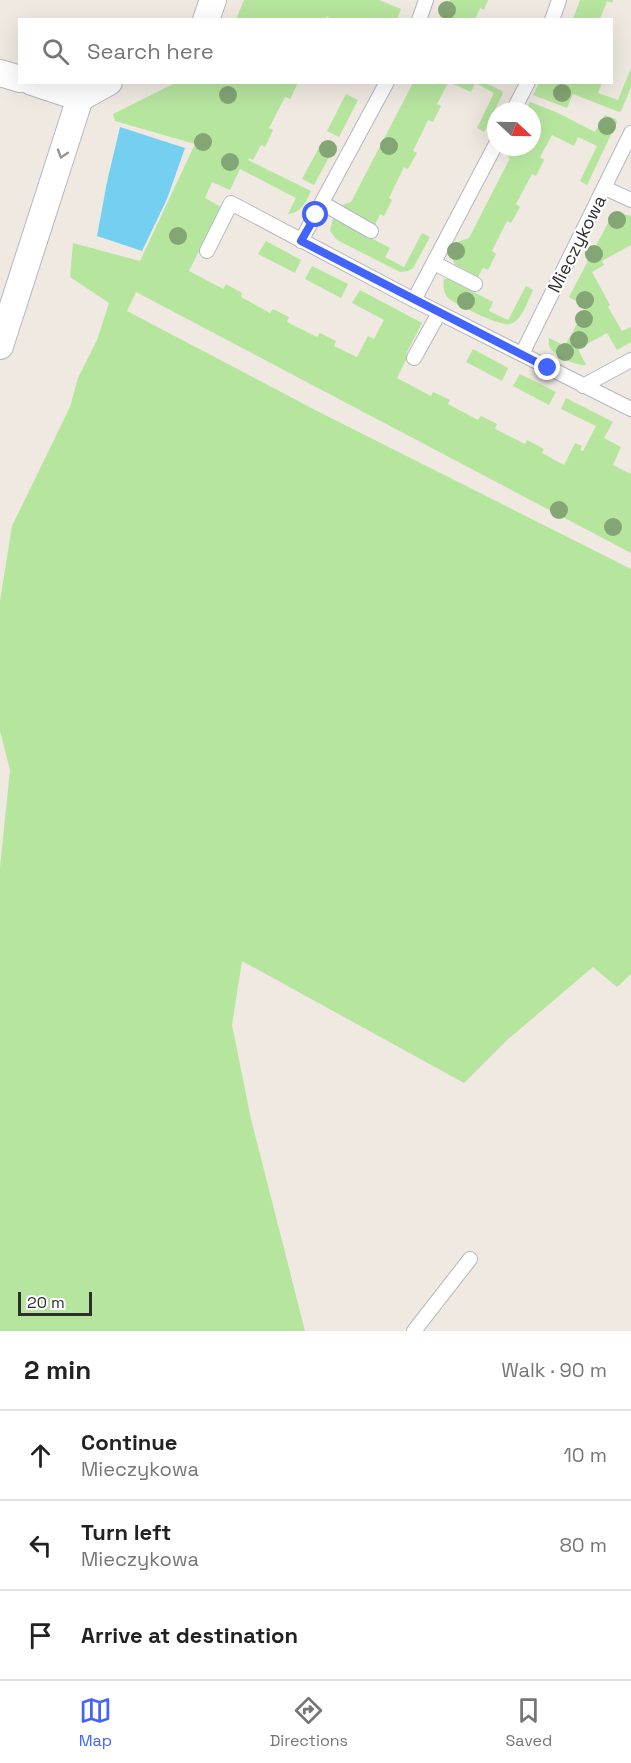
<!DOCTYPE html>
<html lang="en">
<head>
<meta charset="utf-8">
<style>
	:root { --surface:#fff; --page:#f2f2f2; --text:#222; --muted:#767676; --line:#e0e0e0; --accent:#4264fb }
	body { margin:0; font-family:"Space Grotesk",sans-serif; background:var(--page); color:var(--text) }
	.compass { position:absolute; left:487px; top:102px; width:54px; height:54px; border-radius:50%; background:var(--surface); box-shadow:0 6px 24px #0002; rotate:112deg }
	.scale { position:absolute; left:18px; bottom:15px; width:74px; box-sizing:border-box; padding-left:6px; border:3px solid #2e2e2e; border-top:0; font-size:16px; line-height:21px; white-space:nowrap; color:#2e2e2e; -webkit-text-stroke:4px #fff; paint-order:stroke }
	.stop { position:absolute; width:18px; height:18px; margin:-14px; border:4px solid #4264fb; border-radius:50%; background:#fff }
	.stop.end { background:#4264fb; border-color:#fff; box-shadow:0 2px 6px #0008 }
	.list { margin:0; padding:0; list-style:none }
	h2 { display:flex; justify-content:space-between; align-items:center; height:78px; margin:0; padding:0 24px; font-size:26px }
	h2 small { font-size:20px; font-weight:400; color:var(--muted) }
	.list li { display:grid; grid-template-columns:39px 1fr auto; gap:18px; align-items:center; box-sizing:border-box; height:90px; padding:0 24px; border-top:2px solid var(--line) }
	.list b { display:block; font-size:22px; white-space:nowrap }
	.list p { margin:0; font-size:20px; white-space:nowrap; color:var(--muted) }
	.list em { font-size:20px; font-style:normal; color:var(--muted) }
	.icon { flex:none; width:33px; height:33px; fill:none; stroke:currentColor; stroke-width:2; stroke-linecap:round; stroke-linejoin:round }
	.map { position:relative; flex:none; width:631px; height:1331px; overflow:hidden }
	.search { position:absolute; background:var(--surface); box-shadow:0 6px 24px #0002; left:18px; right:18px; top:18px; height:66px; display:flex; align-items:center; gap:15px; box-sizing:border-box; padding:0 21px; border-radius:0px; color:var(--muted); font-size:22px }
	.sheet { height:348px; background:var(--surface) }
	nav { display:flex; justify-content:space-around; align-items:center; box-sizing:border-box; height:84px; border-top:2px solid var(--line); background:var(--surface); font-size:16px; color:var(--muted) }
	nav a { display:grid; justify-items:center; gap:3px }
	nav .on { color:var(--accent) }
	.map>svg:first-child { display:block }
	.green { fill:#b6e59e }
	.water { fill:#75cff0 }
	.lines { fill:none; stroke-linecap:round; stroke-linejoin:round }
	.lane-casing { stroke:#b4b7c1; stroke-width:16 }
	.street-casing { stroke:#b4b7c1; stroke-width:28 }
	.lane { stroke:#fff; stroke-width:14 }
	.street { stroke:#fff; stroke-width:26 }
	.tree { fill:#84a574 }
	.oneway { stroke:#969696 }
	.route { stroke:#4264fb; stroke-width:8 }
	.labels { text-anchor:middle; stroke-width:4.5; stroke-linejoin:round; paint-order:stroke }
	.street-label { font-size:18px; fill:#2e2e2e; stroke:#fff }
</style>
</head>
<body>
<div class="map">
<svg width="631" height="1331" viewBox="0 0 631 1331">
	<rect width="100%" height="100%" fill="#efe9e1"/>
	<!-- green -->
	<g class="green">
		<path d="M 244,0 L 379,0 L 401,9 L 397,19 L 333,20 L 327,16 L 325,20 L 236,19 Z"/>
		<path d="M 450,0 L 488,0 L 484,10 L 480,8 L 475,19 L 442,19 Z"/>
		<path d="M 580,0 L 613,0 L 612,3 L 607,1 L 600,19 L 573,19 Z"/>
		<path d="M 631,68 L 631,87 L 621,111 L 619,112 L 573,94 L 567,108 L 533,95 L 539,83 L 602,83 L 598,93 L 618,100 Z"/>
		<path d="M 175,83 L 298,83 L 290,99 L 285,97 L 269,128 L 273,130 L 265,147 L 261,145 L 253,160 L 249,158 L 248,160 L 311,191 C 306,202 301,213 288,214 L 296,198 L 240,169 L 230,190 L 212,182 L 205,198 L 221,207 L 189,271 L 223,289 L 226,284 L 242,293 L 241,297 L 270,313 L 273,309 L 289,317 L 287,322 L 317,337 L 320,333 L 336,341 L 334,346 L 357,357 L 368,336 L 374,339 L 384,320 L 352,303 L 360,290 L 422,323 L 406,354 L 408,356 L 397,378 L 431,396 L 433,392 L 450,400 L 448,404 L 478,420 L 481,416 L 497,424 L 495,429 L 525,444 L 527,440 L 544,449 L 542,453 L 564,465 L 575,443 L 582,446 L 580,450 L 583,451 L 596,426 L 561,409 L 566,398 L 613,422 L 604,438 L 621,447 L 613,465 L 631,474 L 631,553 L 136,292 L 127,311 L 321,413 L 631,569 L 631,974 L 617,987 L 593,967 L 506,1041 L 464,1083 L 242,961 L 232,1025 L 251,1119 L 305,1331 L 0,1331 L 0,867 L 10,770 L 0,731 L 0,601 L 12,526 L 70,407 L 78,378 L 97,340 L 109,303 L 70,277 L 73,243 L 140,261 L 195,144 L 115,121 L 113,114 Z"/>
		<path d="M 413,83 L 448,83 L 437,104 L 441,106 L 433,122 L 428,120 L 413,151 L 417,153 L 408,169 L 404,167 L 389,198 L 392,200 L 384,216 L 380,214 L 375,225 L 339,206 L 351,202 Z"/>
		<path d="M 451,83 L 486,83 L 502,91 L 503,93 L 484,132 L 477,128 L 494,93 L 475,83 L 471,92 Z"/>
		<path d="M 346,94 L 358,100 L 339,137 L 327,131 Z"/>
		<path d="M 530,102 L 556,112 L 595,132 L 605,115 L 616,119 L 617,122 L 587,185 L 580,181 L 597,146 L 578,137 L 574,146 L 552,135 L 540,157 L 544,160 L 536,176 L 532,174 L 516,204 L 520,207 L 511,223 L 507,221 L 492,251 L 496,254 L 488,270 L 483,268 L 478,277 L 455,265 L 451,255 L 458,242 L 469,238 L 509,160 L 507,147 L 532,147 L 532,111 L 525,111 Z"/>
		<path d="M 322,142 L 334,148 L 314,185 L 302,179 Z"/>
		<path d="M 619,213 L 631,216 L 631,245 L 602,261 L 604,265 L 592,272 L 610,305 L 608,307 L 622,331 L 631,327 L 631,342 L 617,350 L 607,333 L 578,349 L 586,365 C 577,366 556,357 550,348 C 548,344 549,343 549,338 L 565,346 L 586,307 L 569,297 L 609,221 L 614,215 Z"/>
		<path d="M 333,218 L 390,248 L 385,257 L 404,267 L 422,233 L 430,237 L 413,268 L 408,271 L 400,272 L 337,240 L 330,231 Z"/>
		<path d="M 266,241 L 301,260 L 295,273 L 258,254 Z"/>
		<path d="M 312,266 L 348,284 L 341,298 L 305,279 Z"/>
		<path d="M 444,279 L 448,279 L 493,302 L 489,311 L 508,320 L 526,286 L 533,290 C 528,300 522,321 510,324 C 501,327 454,304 447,297 C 443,291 443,285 444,279 Z"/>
		<path d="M 473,349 L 508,368 L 502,381 L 466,362 Z"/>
		<path d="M 520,374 L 556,392 L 549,405 L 513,386 Z"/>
	</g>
	<!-- water -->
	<path class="water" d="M 120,127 L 185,148 L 167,199 L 142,251 L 97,236 L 107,182 Z"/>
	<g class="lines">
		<!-- lane casing -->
		<g class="lane-casing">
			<g id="lane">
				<path d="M 419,20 L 426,0"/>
				<path d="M 552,20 L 559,0"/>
				<path d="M 513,111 L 528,82"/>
				<path d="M 605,188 L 631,200"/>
				<path d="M 322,203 L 371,231"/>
				<path d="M 301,241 L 387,82"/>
				<path d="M 207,251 L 231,203 L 414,300 L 631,409"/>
				<path d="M 434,263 L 475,284"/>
				<path d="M 414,300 L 496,144"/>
				<path d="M 522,354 L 631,133"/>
				<path d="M 414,358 L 439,313"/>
				<path d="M 583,386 L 631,360"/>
				<path d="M 414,1331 L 470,1259"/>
			</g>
		</g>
		<!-- street casing -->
		<g class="street-casing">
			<g id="street">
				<path d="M 206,20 L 213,0"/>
				<path d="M 0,73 L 20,79"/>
				<path d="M 32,82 L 80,98 L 109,82"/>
				<path d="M 0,346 L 80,98"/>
			</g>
		</g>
		<!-- lane -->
		<use href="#lane" class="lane"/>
		<!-- street -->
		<use href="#street" class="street"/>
	</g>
	<!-- trees -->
	<g class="tree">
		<circle cx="447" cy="10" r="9"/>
		<circle cx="562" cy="93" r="9"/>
		<circle cx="228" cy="95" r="9"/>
		<circle cx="607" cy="126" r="9"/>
		<circle cx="203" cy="142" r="9"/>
		<circle cx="389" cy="146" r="9"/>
		<circle cx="328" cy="149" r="9"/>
		<circle cx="230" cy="162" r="9"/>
		<circle cx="617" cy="220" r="9"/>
		<circle cx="178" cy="236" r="9"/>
		<circle cx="456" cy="251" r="9"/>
		<circle cx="594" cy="254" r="9"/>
		<circle cx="585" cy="300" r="9"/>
		<circle cx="466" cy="301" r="9"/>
		<circle cx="584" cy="319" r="9"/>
		<circle cx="579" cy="340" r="9"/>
		<circle cx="565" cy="352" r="9"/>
		<circle cx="559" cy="510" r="9"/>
		<circle cx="613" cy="527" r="9"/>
	</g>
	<!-- one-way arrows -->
	<defs><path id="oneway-chevron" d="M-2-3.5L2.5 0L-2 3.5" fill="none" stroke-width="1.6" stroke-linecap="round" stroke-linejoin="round" transform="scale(1.5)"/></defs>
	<use class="oneway" href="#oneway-chevron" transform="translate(62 154) rotate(108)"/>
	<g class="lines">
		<!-- route -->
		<path class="route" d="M 316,215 L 301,241 L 548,368"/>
	</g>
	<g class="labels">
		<!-- street labels -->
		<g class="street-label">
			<text transform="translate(577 244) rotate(-63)" y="6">Mieczykowa</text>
		</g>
	</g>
</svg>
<svg class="compass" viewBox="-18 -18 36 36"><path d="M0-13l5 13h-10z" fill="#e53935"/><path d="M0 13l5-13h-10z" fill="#767676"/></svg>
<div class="scale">20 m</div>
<div class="stop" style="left:316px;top:215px"></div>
<div class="stop end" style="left:548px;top:368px"></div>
<div class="search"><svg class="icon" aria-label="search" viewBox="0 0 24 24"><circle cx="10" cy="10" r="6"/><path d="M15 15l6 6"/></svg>Search here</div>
</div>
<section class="sheet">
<h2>2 min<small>Walk · 90 m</small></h2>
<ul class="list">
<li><svg class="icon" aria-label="ahead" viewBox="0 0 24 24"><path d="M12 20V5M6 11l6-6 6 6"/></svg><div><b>Continue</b><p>Mieczykowa</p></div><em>10 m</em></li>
<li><svg class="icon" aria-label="left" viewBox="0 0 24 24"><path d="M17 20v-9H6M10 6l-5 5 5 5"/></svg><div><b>Turn left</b><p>Mieczykowa</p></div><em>80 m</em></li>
<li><svg class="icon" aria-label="arrive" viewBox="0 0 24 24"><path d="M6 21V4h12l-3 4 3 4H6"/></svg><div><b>Arrive at destination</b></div></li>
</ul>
</section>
<nav>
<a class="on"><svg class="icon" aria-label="map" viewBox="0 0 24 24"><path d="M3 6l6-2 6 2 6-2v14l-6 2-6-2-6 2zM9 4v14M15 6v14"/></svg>Map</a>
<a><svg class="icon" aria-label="directions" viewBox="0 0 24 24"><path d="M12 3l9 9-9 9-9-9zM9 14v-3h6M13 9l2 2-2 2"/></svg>Directions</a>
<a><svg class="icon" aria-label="saved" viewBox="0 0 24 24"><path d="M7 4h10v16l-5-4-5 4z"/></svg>Saved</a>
</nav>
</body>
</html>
